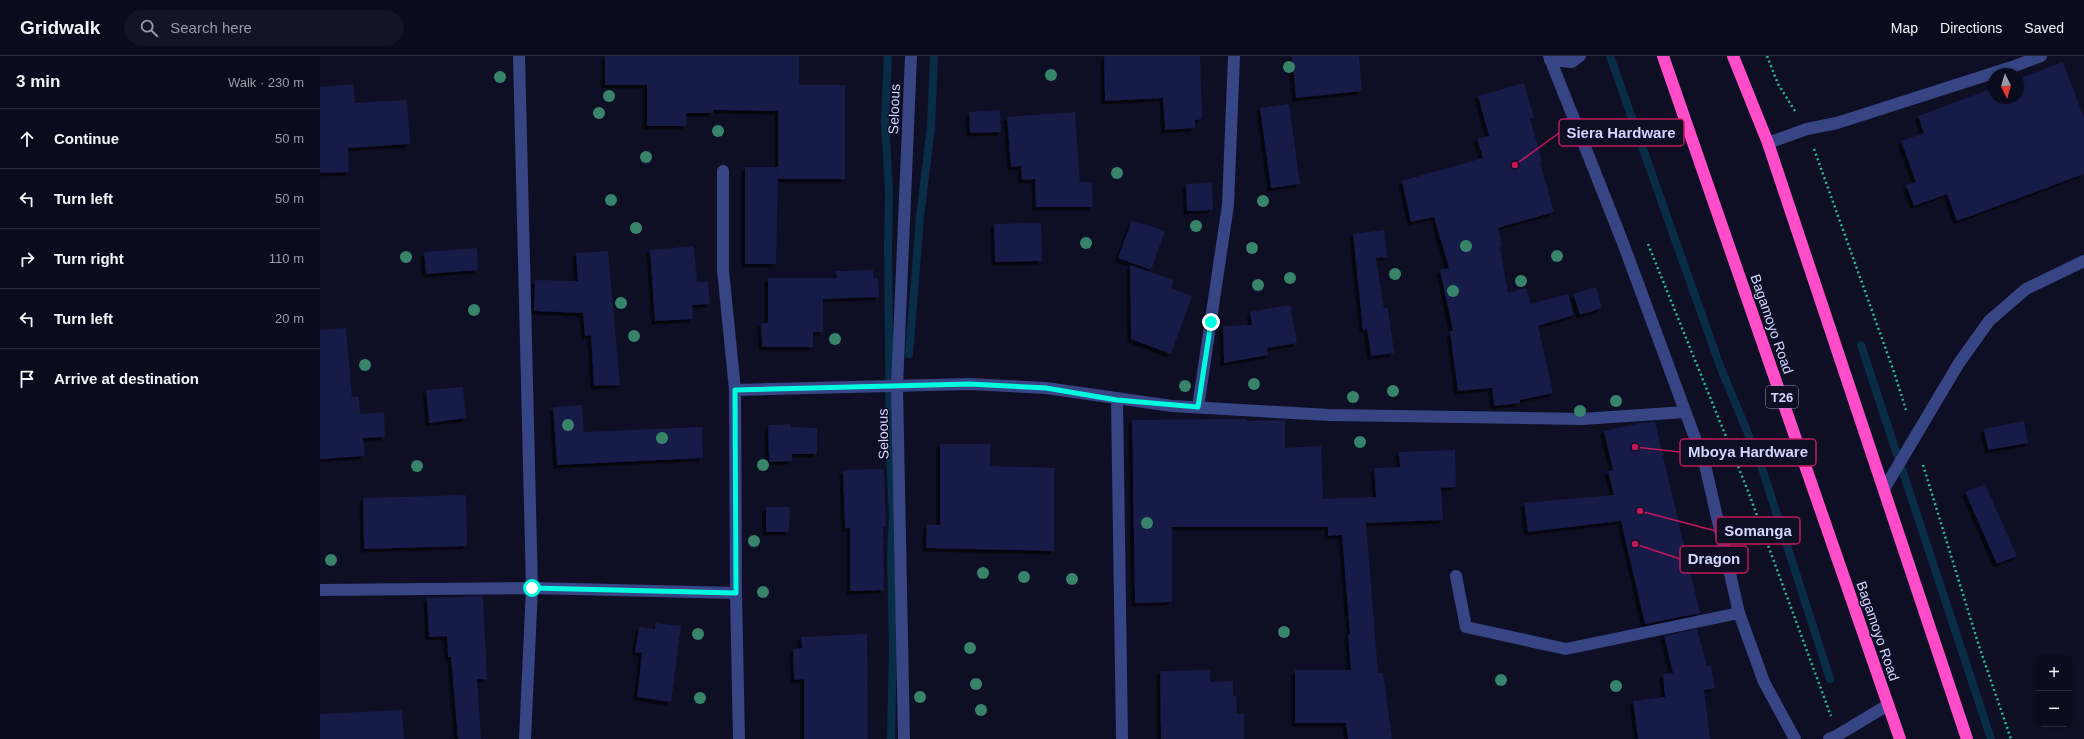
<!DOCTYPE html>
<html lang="en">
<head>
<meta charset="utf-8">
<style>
	:root { --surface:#0a0b1c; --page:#131425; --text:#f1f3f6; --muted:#999ba3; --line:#2a2b3b }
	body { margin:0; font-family:Arial,sans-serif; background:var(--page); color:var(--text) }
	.controls { position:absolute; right:12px; bottom:12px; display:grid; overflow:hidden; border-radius:8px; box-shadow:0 1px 3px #0004 }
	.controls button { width:36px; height:36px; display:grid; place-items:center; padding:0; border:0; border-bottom:1px solid var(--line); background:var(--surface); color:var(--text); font:20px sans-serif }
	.compass { position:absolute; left:1668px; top:12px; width:36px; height:36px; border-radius:50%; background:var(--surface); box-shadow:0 1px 3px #0004; rotate:175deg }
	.stop { position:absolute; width:12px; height:12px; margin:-9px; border:3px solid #00fcdf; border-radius:50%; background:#fff }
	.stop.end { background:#00fcdf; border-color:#fff; box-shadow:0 1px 4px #0008 }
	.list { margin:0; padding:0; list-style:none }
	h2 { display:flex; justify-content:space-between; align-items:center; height:52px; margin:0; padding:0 16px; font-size:17px }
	h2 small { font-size:13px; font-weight:400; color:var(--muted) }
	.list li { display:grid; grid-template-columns:26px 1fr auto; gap:12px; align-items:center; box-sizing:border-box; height:60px; padding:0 16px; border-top:1px solid var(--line) }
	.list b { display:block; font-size:15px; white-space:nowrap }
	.list em { font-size:13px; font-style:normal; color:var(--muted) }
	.icon { flex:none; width:22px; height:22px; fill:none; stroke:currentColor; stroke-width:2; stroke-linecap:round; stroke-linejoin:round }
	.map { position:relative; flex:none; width:1764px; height:683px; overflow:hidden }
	header { display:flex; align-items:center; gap:24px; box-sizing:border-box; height:56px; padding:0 20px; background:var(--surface); border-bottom:1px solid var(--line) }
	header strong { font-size:19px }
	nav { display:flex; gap:22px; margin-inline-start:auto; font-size:14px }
	.search { width:280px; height:36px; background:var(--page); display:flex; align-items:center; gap:10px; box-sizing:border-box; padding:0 14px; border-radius:22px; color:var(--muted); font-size:15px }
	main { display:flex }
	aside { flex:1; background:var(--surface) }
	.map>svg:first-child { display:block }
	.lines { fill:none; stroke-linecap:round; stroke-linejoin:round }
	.stream { stroke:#0a2d47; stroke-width:8 }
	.building { fill:#191a46; filter:url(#shadow) }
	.path { stroke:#2bba92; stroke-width:2.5; stroke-dasharray:2 3; stroke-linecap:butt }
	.minor { stroke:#374585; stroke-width:12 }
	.highway { stroke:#ff4cc8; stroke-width:12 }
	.tree { fill:#37846a }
	.route { stroke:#00fcdf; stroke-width:5 }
	.labels { text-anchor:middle; stroke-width:3; stroke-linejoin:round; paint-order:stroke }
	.shield { fill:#0e0f25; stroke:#969abe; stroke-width:1 }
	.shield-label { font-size:13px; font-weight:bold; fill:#d1d6ff }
	.street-label { font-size:14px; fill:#d1d6ff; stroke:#0e0f25 }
	.leader { fill:none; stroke:#c2185b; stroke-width:1.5 }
	.callout-dot { fill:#c2185b; stroke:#0e0f25; stroke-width:1.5 }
	.callout { fill:#0e0f25; stroke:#c2185b; stroke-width:1.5 }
	.callout-label { font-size:15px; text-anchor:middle; font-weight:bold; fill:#d1d6ff }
</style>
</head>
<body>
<header>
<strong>Gridwalk</strong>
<div class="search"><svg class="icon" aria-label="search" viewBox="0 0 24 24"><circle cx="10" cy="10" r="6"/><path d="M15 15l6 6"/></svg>Search here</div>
<nav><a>Map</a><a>Directions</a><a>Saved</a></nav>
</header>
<main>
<aside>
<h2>3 min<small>Walk · 230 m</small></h2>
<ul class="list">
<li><svg class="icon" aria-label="ahead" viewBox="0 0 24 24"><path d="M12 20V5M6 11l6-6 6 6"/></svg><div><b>Continue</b></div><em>50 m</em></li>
<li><svg class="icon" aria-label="left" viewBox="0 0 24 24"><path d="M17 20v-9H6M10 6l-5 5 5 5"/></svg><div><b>Turn left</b></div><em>50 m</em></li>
<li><svg class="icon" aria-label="right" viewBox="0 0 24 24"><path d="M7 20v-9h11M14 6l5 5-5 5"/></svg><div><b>Turn right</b></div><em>110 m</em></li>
<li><svg class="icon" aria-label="left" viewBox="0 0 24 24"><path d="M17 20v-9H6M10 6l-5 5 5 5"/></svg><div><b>Turn left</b></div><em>20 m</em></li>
<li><svg class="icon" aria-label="arrive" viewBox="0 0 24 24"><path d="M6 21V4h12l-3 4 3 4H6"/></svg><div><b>Arrive at destination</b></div></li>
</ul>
</aside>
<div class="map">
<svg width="1764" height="683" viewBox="0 0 1764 683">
	<defs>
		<filter id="shadow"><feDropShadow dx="-3.5" dy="3.5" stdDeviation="0" flood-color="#0009"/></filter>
	</defs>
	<rect width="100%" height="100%" fill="#0e0f25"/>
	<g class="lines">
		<!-- stream -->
		<g class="stream">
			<path d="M 568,0 L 565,66 L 569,136 L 568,191 L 570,397 L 573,458 L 571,500 L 573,592 L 571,683"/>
			<path d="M 1290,0 L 1400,310 L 1441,409 L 1510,623"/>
			<path d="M 1541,289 L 1671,683"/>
			<path d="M 589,298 L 600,161 L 611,71 L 614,0"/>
		</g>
	</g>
	<!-- building -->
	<g class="building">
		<path d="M 285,0 L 479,0 L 479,29 L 525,29 L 525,123 L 458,123 L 458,55 L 393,54 L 393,57 L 366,57 L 366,70 L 327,70 L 327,29 L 285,29 Z"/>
		<path d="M 784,0 L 880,0 L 882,63 L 875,64 L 875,72 L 845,74 L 843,42 L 785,45 Z"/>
		<path d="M 972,0 L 1039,0 L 1042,35 L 976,42 Z"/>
		<path d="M 1743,6 L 1764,62 L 1764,118 L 1637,165 L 1627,138 L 1594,150 L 1586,129 L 1596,126 L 1581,85 L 1604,77 L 1598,60 L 1674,32 L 1674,42 L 1698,42 L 1698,23 Z"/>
		<path d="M 1204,27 L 1214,62 L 1210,63 L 1222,105 L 1220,106 L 1234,156 L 1178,172 L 1182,189 L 1180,190 L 1188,237 L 1206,232 L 1211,248 L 1248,238 L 1254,259 L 1218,270 L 1233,337 L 1200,344 L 1200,347 L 1174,350 L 1172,332 L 1138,335 L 1130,275 L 1133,275 L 1120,214 L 1129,212 L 1114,161 L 1091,166 L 1082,125 L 1163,102 L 1157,83 L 1169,80 L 1158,40 Z"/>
		<path d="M 33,28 L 35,47 L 87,44 L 90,88 L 28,92 L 29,116 L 0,117 L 0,31 Z"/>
		<path d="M 969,48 L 980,128 L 951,132 L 940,52 Z"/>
		<path d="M 680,54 L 681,76 L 650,77 L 649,56 Z"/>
		<path d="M 755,56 L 760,126 L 772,126 L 773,151 L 716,151 L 715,123 L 702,124 L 701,110 L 691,111 L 687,61 Z"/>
		<path d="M 425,111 L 458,111 L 456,208 L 425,208 Z"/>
		<path d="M 892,127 L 893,154 L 867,155 L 866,128 Z"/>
		<path d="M 812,164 L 845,175 L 831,214 L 798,202 Z"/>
		<path d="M 721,167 L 722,205 L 675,206 L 674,168 Z"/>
		<path d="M 1064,174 L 1067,201 L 1056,202 L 1064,252 L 1068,252 L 1074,297 L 1051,300 L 1047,273 L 1043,274 L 1033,178 Z"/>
		<path d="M 374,190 L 377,226 L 388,226 L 390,248 L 372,249 L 373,263 L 335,265 L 330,194 Z"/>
		<path d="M 157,192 L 158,214 L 106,218 L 104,196 Z"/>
		<path d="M 288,195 L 300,329 L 274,330 L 271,279 L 265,280 L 263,257 L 214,255 L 215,224 L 258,225 L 256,197 Z"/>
		<path d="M 810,209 L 854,224 L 851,232 L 872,240 L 851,298 L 811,283 Z"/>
		<path d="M 553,214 L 553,222 L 558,222 L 559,241 L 503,243 L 503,276 L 493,276 L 493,291 L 442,291 L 441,267 L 448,267 L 448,222 L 517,222 L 516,215 Z"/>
		<path d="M 1276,231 L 1282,252 L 1260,259 L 1253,238 Z"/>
		<path d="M 970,249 L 977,287 L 947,292 L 948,299 L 904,307 L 903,270 L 932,269 L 930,256 Z"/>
		<path d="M 26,272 L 32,341 L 39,341 L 40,358 L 64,356 L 65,381 L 43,382 L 45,400 L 0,403 L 0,274 Z"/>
		<path d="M 143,331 L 146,362 L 109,367 L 106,334 Z"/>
		<path d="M 262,349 L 264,376 L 382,371 L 383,402 L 237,409 L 233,351 Z"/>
		<path d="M 926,363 L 926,365 L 965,364 L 965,392 L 1001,390 L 1003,443 L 1056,441 L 1054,412 L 1080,411 L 1079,396 L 1135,394 L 1136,431 L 1121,432 L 1123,464 L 1046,467 L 1058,617 L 1063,617 L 1072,683 L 1028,683 L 1026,667 L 975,667 L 975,614 L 1031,614 L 1028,578 L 1030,578 L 1022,479 L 1008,480 L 1008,471 L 852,471 L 852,546 L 815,547 L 812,364 Z"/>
		<path d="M 1704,365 L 1708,387 L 1668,394 L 1664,373 Z"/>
		<path d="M 1335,366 L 1380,557 L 1325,568 L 1301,465 L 1208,476 L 1204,447 L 1294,439 L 1288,415 L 1293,414 L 1284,375 L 1321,367 Z"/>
		<path d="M 471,368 L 471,371 L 497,372 L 497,398 L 472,398 L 472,405 L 449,406 L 448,369 Z"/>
		<path d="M 620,388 L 670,388 L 670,410 L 734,412 L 734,495 L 606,492 L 607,469 L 620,469 Z"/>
		<path d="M 564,413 L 566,471 L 563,471 L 564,534 L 530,535 L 530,472 L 525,472 L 523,414 Z"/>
		<path d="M 1665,428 L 1697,500 L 1677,508 L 1645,436 Z"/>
		<path d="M 146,439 L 147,490 L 44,493 L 43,442 Z"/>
		<path d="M 446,451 L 470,451 L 469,476 L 446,476 Z"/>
		<path d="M 163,540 L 167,623 L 157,623 L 161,683 L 138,683 L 131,601 L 128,601 L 127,580 L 109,581 L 107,542 Z"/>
		<path d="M 336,567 L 361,570 L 351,646 L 317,641 L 322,597 L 315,596 L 319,571 L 335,573 Z"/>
		<path d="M 1377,573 L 1387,610 L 1391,610 L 1395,632 L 1384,634 L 1390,683 L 1318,683 L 1313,645 L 1345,641 L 1343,618 L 1353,617 L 1344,580 Z"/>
		<path d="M 547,578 L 548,683 L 484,683 L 484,623 L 474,624 L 473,593 L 482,592 L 481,581 Z"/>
		<path d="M 890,614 L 890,626 L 913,625 L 913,640 L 916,640 L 917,658 L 924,658 L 924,683 L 841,683 L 840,615 Z"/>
		<path d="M 82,654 L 84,683 L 0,683 L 0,658 Z"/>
	</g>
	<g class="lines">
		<!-- path -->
		<g class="path">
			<path d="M 1447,0 L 1458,28 L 1475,55"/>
			<path d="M 1494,93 L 1574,316 L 1586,354"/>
			<path d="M 1328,188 L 1428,435 L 1511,660"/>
			<path d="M 1603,409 L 1659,590 L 1691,683"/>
		</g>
		<!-- minor -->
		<g class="minor">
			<path d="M 199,0 L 212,532 L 205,683"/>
			<path d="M 1229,0 L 1303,187 L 1385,409 L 1419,557 L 1444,626 L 1475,683"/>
			<path d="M 1230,4 L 1252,6 L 1260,0"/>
			<path d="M 1448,87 L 1487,73 L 1517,67 L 1692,11 L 1721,0"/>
			<path d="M 403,115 L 403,214 L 415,334 L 416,537 L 419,683"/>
			<path d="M 415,334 L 649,328 L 726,332 L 852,350 L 1009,359 L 1262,363 L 1365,356"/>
			<path d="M 797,344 L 802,683"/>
			<path d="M 878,351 L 908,149 L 914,0"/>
			<path d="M 1564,433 L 1639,307 L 1669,265 L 1706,233 L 1764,205"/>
			<path d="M 1136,520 L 1146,571 L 1246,593 L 1419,557"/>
			<path d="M 0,534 L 212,532 L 416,537"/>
			<path d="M 584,683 L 577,331 L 591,0"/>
			<path d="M 1509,683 L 1518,679 L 1568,649"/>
		</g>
		<!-- highway -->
		<g class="highway">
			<path d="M 1343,0 L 1580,683"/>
			<path d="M 1413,0 L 1448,87 L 1647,683"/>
		</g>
	</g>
	<!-- trees -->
	<g class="tree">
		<circle cx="969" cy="11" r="6"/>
		<circle cx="731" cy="19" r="6"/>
		<circle cx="180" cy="21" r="6"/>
		<circle cx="289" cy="40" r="6"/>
		<circle cx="279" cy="57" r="6"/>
		<circle cx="398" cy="75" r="6"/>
		<circle cx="326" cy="101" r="6"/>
		<circle cx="797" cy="117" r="6"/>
		<circle cx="291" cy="144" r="6"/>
		<circle cx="943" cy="145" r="6"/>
		<circle cx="876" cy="170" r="6"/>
		<circle cx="316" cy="172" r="6"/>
		<circle cx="766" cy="187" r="6"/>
		<circle cx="1146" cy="190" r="6"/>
		<circle cx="932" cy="192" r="6"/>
		<circle cx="1237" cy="200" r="6"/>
		<circle cx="86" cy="201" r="6"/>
		<circle cx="1075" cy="218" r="6"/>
		<circle cx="970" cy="222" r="6"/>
		<circle cx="1201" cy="225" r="6"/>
		<circle cx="938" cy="229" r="6"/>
		<circle cx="1133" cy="235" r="6"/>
		<circle cx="301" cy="247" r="6"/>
		<circle cx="154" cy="254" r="6"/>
		<circle cx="314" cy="280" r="6"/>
		<circle cx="515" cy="283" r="6"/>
		<circle cx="45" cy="309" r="6"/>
		<circle cx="934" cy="328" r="6"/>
		<circle cx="865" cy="330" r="6"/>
		<circle cx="1073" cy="335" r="6"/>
		<circle cx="1033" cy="341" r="6"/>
		<circle cx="1296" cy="345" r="6"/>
		<circle cx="1260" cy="355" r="6"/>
		<circle cx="248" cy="369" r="6"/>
		<circle cx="342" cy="382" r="6"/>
		<circle cx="1040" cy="386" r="6"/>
		<circle cx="443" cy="409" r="6"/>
		<circle cx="97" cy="410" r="6"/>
		<circle cx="827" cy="467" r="6"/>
		<circle cx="434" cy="485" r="6"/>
		<circle cx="11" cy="504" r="6"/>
		<circle cx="663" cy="517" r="6"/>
		<circle cx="704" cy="521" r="6"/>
		<circle cx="752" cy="523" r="6"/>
		<circle cx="443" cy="536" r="6"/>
		<circle cx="964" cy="576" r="6"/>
		<circle cx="378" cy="578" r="6"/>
		<circle cx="650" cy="592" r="6"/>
		<circle cx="1181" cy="624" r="6"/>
		<circle cx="656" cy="628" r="6"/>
		<circle cx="1296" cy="630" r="6"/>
		<circle cx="600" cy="641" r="6"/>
		<circle cx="380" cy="642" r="6"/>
		<circle cx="661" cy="654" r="6"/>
	</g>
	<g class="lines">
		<!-- route -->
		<path class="route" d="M 212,532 L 416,537 L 415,334 L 649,328 L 726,332 L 797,344 L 878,351 L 891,266"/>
	</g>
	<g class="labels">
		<!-- shield labels -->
		<rect class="shield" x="1446" y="330" width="32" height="22" rx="3"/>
		<g class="shield-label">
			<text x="1462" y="346">T26</text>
		</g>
		<!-- street labels -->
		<g class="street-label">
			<text transform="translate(574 53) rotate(-88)" y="5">Seloous</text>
			<text transform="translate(1452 268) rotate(71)" y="5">Bagamoyo Road</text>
			<text transform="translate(563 378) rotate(-91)" y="5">Seloous</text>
			<text transform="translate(1558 575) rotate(71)" y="5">Bagamoyo Road</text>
		</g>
	</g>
	<!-- callouts -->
	<path class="leader" d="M1195 109L1239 77M1315 391L1360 396M1320 455L1396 475M1315 488L1360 503"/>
	<g class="callout-dot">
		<circle cx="1195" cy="109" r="4"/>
		<circle cx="1315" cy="391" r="4"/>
		<circle cx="1320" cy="455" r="4"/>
		<circle cx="1315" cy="488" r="4"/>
	</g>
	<g class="callout">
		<rect x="1239" y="63" width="125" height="27" rx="4"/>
		<rect x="1360" y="383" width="136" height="27" rx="4"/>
		<rect x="1396" y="461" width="84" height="27" rx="4"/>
		<rect x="1360" y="490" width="68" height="27" rx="4"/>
	</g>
	<g class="callout-label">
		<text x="1301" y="82">Siera Hardware</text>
		<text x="1428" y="401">Mboya Hardware</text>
		<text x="1438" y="480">Somanga</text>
		<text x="1394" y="508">Dragon</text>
	</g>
</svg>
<div class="controls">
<button>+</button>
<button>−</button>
</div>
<svg class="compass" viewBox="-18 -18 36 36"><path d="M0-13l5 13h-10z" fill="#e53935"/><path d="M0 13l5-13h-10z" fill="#999ba3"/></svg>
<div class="stop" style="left:212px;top:532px"></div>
<div class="stop end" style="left:891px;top:266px"></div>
</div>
</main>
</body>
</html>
